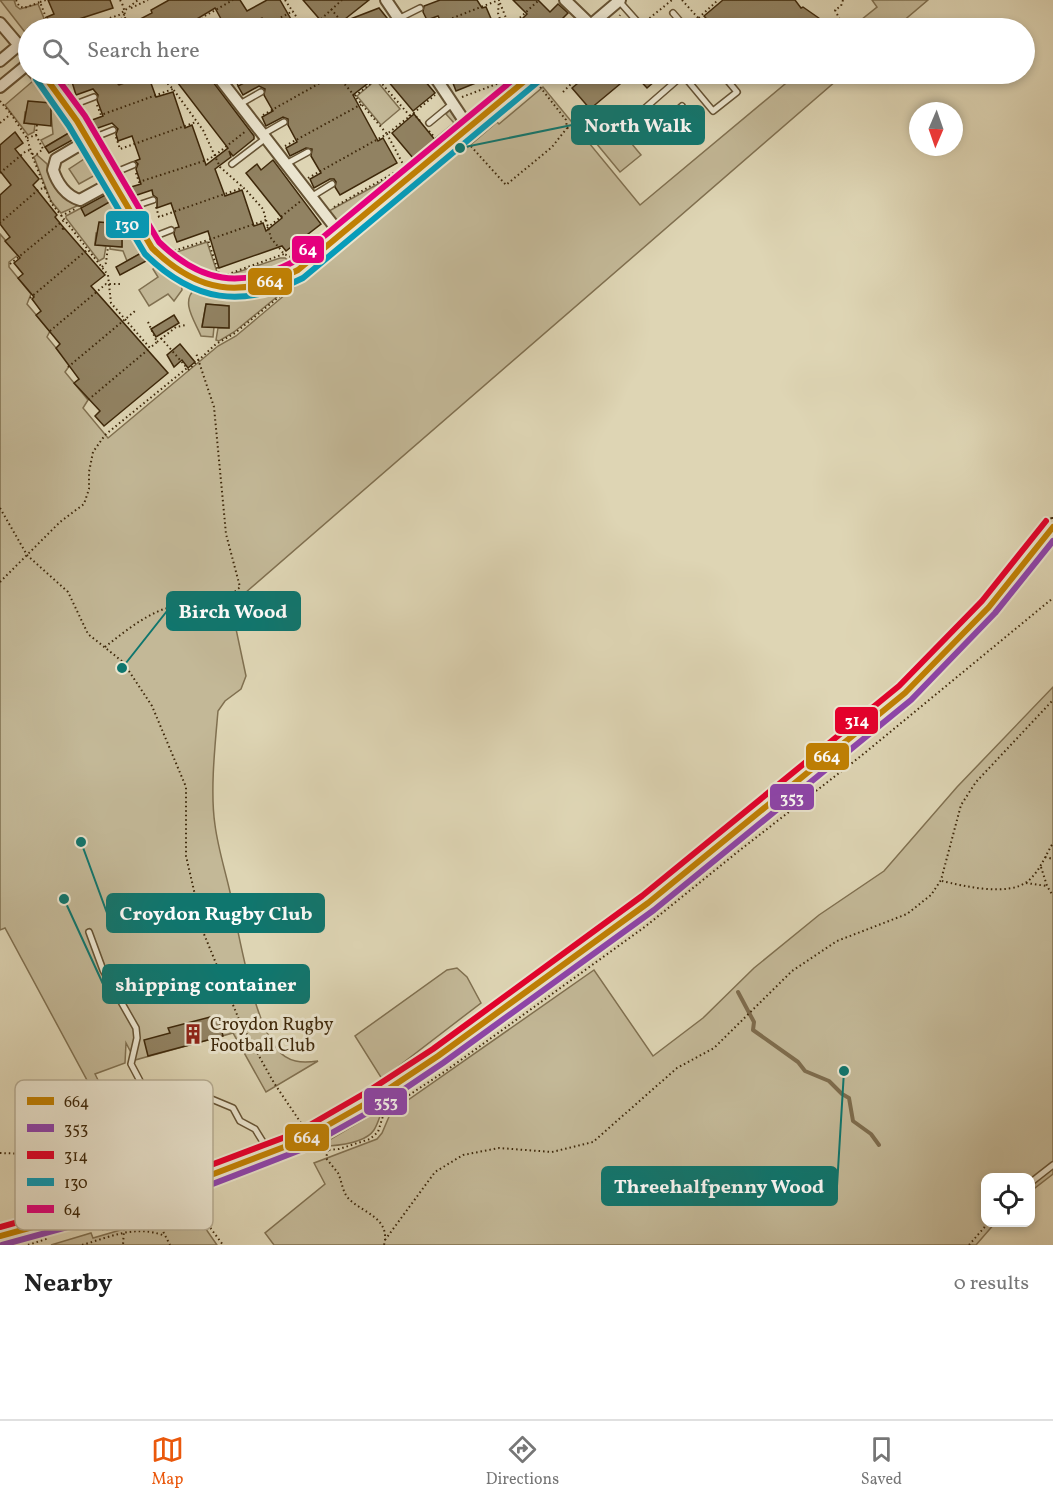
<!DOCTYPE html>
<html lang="en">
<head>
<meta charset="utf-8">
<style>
	:root { --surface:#fff; --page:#f6f6f6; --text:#222; --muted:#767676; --line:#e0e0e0; --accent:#ea580c }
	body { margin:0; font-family:Vollkorn,serif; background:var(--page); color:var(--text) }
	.controls { position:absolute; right:18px; bottom:18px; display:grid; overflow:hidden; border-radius:12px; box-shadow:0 3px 9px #0003 }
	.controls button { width:54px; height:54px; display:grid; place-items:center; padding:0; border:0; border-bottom:2px solid var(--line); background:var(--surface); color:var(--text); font:30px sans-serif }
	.compass { position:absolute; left:909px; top:102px; width:54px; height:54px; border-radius:50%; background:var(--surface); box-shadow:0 3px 9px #0003; rotate:182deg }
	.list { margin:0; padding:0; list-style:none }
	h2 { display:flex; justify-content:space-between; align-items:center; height:78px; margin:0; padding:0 24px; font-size:26px }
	h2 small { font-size:20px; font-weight:400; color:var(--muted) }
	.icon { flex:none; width:33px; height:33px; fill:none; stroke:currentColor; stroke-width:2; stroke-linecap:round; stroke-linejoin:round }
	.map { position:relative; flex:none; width:1053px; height:1245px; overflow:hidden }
	.search { position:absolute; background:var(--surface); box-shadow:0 3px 9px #0003; left:18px; right:18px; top:18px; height:66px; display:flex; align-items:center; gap:15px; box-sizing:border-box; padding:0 21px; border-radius:33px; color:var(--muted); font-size:22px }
	.sheet { height:174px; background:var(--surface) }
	nav { display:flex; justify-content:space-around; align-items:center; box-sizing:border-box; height:84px; border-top:2px solid var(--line); background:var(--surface); font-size:16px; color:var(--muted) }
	nav a { display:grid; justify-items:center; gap:3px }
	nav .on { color:var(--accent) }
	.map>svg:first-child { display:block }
	.green { fill:#c3b897; stroke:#807050; stroke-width:1.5 }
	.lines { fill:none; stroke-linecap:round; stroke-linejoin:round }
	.stream { stroke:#7e6c4d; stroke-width:4 }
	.building { fill:#918262; stroke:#3e280a; stroke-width:1.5 }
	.lane-casing { stroke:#665334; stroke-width:8 }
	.street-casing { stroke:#665334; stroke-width:14 }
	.primary-casing { stroke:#3e280a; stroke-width:20 }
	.path { stroke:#3e280a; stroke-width:2; stroke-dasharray:1.5 3; stroke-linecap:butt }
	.lane { stroke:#eae4ce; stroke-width:5 }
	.street { stroke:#eae4ce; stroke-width:10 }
	.primary { stroke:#ded5b4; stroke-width:16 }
	.bus-1-casing { stroke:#eae4ce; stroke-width:10 }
	.bus-2-casing { stroke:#eae4ce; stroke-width:10 }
	.bus-3-casing { stroke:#eae4ce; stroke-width:10 }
	.bus-4-casing { stroke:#eae4ce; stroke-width:10 }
	.bus-5-casing { stroke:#eae4ce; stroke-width:10 }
	.bus-1 { stroke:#c08003; stroke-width:6 }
	.bus-2 { stroke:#8e44ad; stroke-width:6 }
	.bus-3 { stroke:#e4002b; stroke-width:6 }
	.bus-4 { stroke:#069cba; stroke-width:6 }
	.bus-5 { stroke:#e5007d; stroke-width:6 }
	.labels { text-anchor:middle; stroke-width:6; stroke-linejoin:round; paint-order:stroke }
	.poi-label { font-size:18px; fill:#3e280a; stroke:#eae4ce; text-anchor:start }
	.key { fill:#eae4ce; stroke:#b6ac93; stroke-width:1.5 }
	.key-label { font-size:16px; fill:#3e280a }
	.leader { fill:none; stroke:#0f766e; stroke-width:2 }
	.callout-dot { fill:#0f766e; stroke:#eae4ce; stroke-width:2 }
	.callout { fill:#0f766e; stroke:#0f766e; stroke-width:2 }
	.callout-label { font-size:20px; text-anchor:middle; font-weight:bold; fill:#fff }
	.line-badge { stroke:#eae4ce; stroke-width:2 }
	.badge-label { font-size:16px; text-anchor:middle; font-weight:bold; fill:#fff }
</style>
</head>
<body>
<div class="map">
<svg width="1053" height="1245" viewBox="0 0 1053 1245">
	<rect width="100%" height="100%" fill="#ded5b4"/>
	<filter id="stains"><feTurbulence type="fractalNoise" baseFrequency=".00333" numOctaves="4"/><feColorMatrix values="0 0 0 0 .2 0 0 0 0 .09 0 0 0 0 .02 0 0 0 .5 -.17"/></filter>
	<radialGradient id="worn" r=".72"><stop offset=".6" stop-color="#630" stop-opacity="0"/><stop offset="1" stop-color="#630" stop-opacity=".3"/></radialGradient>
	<!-- green -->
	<g class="green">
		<path d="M 0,0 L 14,0 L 16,6 L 20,9 L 38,4 L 48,28 L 28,28 L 28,36 Z"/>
		<path d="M 872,0 L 928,0 L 895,28 L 851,28 L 877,7 Z"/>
		<path d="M 28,69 L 28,74 L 35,74 L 52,94 L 79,137 L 78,141 L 72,131 L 45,147 L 41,140 L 53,134 L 51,114 L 25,112 L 24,123 L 35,124 L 34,132 L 28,135 L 5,105 L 33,81 L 25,72 Z"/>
		<path d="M 797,74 L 844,74 L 238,599 L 236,629 L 246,676 L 241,689 L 225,701 L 218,711 C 215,745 210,792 215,825 C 218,848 225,870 230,892 C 238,931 253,1020 277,1049 C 288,1063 302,1063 318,1061 L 266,1092 L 233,1033 L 135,1060 L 126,1043 L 125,1063 L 95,1074 L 138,1159 L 170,1147 L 182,1169 L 143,1184 L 5,928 L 0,930 L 0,234 L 18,255 L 9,262 L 9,267 L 31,294 L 27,304 L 50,331 L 47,337 L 70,365 L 65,372 L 88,400 L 83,408 L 108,438 L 218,346 L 236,336 L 444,161 L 468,147 L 497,122 L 499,124 L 543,87 L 640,205 Z"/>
		<path d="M 376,80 L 400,109 L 381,125 L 357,96 Z"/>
		<path d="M 603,109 L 641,155 L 620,172 L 582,126 Z"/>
		<path d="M 450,110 L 458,123 L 455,131 L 347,223 L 342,224 L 337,222 L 329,211 L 398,173 L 438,141 L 437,137 L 454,123 L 446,114 Z"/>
		<path d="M 85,148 L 104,179 L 103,181 L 97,174 L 79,184 L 69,169 L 87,157 L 82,149 Z"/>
		<path d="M 37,155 L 47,164 L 48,171 L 77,206 L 61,213 L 51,201 L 34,157 Z"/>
		<path d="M 107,189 L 110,190 L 142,246 L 151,257 L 151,260 L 148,260 L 143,252 L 127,261 L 123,251 L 110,249 L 110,246 L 122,247 L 122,235 L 96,233 L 95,244 L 106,246 L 104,258 L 99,261 L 66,218 L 66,216 L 81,208 L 85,215 L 112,200 Z"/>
		<path d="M 330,229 L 330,234 L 326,239 C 292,266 271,285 224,282 L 223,277 L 280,258 L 285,258 L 289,261 Z"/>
		<path d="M 157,239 L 167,253 L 171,254 L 207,242 L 218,275 L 212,280 C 189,273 171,262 156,243 Z"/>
		<path d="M 158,264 L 181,280 L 182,290 L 174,301 L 168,294 L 149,306 L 139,290 L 158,277 L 153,269 Z"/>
		<path d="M 281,286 L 284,291 L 234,332 L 219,341 L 216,340 L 218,328 L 229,328 L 229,306 L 206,304 L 202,326 L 214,327 L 213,337 L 201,336 C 195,321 180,302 195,289 L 237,295 L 259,293 Z"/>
		<path d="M 1053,687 L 1053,1174 L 1031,1191 L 1030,1178 L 986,1178 L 986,1222 L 995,1223 L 976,1245 L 274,1245 L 265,1233 L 325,1184 L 314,1163 L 377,1139 L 382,1133 L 391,1112 L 594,970 L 653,1056 L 703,1018 L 754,968 L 819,915 L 884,871 L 957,787 Z"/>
		<path d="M 457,968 L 467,977 L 481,1003 L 382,1079 L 355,1036 L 447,970 Z"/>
		<path d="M 383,1108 C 380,1115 378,1124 374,1130 C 366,1142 342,1145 329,1146 L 324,1143 Z"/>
		<path d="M 192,1209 L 217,1245 L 51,1245 L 91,1233 L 93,1238 Z"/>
	</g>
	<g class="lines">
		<!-- stream -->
		<path class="stream" d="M 738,992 L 754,1022 L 753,1030 L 798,1062 L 805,1071 L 829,1081 L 842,1094 L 849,1098 L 853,1121 L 871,1134 L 879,1145"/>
	</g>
	<!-- building -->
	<g class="building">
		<path d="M 48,0 L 110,0 L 113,8 L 51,28 L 47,17 L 54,14 Z"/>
		<path d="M 169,0 L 240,0 L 247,11 L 267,0 L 280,0 L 296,28 L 266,28 L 262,18 L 243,28 L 226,28 L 215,8 L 182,28 L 123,28 L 152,13 L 151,10 Z"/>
		<path d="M 303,0 L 369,0 L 340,23 L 379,8 L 395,28 L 314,28 L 322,22 Z"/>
		<path d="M 440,0 L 477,0 L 482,8 L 486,7 L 495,28 L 444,28 L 438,16 L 427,20 L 423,12 L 424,6 Z"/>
		<path d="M 513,0 L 538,0 L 550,12 L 558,4 L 568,13 L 553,28 L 513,28 L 527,14 Z"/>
		<path d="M 723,0 L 795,0 L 801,8 L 803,7 L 833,28 L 715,28 L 704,16 Z"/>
		<path d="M 68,74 L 94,74 L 95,78 L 111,74 L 114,80 L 119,85 L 148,75 L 156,97 L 173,92 L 185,128 L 192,125 L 206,165 L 228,148 L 171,74 L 188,74 L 193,80 L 201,74 L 207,74 L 254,136 L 254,139 L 233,156 L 229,151 L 231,157 L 215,169 L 225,196 L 242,190 L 254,226 L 263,223 L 266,231 L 282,218 L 246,173 L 257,164 L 261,170 L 273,160 L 321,224 L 286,251 L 282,246 L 219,268 L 208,231 L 177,242 L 174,234 L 175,228 L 179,227 L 171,203 L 157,208 L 157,198 L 153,195 L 152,190 L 134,196 L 131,187 L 141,184 L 136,169 L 138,164 L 135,161 L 140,159 L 132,136 L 118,141 L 116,134 L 118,129 L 112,123 L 95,129 L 92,120 L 103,116 L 97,100 L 98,95 L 93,89 L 76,95 L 72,82 L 64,85 L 61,76 Z"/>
		<path d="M 262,74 L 380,74 L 353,95 L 378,141 L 383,138 L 397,163 L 340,195 L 335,187 L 336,182 L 334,179 L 330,179 L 314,188 L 310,179 L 321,173 L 311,156 L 312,149 L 306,148 L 290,156 L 286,148 L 297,142 L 288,125 L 288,119 L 283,117 L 266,126 L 262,117 L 273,111 L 264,95 L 265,89 L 259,86 L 243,95 L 238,86 Z"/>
		<path d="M 382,74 L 400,74 L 407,82 L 419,74 L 435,93 L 413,111 Z"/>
		<path d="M 462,74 L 498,74 L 456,91 L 451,78 Z"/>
		<path d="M 589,74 L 632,74 L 590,109 L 572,88 Z"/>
		<path d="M 634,74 L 663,74 L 647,88 Z"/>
		<path d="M 28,101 L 51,103 L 51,126 L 24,123 Z"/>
		<path d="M 414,114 L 435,140 L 413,158 L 392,133 Z"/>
		<path d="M 72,131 L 76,138 L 49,153 L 45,147 Z"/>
		<path d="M 15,132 L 23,143 L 15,149 L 39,179 L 33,185 L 57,215 L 55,217 L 64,228 L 62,229 L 65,229 L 105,275 L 91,286 L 168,373 L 104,426 L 95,416 L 100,411 L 74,383 L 79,379 L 56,348 L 60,344 L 36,315 L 41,311 L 32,299 L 34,297 L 18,278 L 23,274 L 14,263 L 20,258 L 5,241 L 10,237 L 0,224 L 0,195 L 11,185 L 0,171 L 0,145 Z"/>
		<path d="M 109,193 L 113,200 L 85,216 L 81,208 Z"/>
		<path d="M 99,222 L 122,224 L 122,247 L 95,245 Z"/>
		<path d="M 143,252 L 148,260 L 120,275 L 116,267 Z"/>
		<path d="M 206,304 L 229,306 L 229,328 L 202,327 Z"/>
		<path d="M 174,315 L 179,323 L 156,337 L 151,329 Z"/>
		<path d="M 180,344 L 195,362 L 188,368 L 182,360 L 174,367 L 167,355 Z"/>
		<path d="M 218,1015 L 223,1036 L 148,1056 L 144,1040 L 170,1033 L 168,1028 Z"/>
	</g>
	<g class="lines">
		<!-- lane casing -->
		<g class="lane-casing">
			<g id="lane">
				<path d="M 619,1 L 643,28"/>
				<path d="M 673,13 L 686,28"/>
				<path d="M 398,19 L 420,8"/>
				<path d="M 682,74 L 683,75 L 644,109 L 643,118 L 654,131 L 682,106"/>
				<path d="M 683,75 L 713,111 L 737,92 L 722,74"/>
				<path d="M 240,104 L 261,92"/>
				<path d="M 68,107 L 94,97"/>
				<path d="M 429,123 L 452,104"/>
				<path d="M 263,134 L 284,122"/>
				<path d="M 88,140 L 113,130"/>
				<path d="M 232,164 L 266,138"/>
				<path d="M 286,164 L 308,152"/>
				<path d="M 109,175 L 133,165"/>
				<path d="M 311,197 L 332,184"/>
				<path d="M 129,208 L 153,200"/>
				<path d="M 148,239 L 171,230"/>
				<path d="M 89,932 L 103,970 L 136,1028 L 137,1038 L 131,1064 L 193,1181"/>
				<path d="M 200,1086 L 209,1098 L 233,1108 L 240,1121 L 255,1129 L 268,1150"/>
				<path d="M 1030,1183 L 1053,1165"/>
			</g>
		</g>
		<!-- street casing -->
		<g class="street-casing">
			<g id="street">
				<path d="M 386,0 L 405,28"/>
				<path d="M 565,0 L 591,25"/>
				<path d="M 0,23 L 28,56"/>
				<path d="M 587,28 L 620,0"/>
				<path d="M 0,61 L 19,45"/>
				<path d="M 43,74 L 77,121 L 152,248 C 192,293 247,301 298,270 L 533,74"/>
				<path d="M 216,74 L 341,235"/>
				<path d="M 433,74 L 469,128"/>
				<path d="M 0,87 L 28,64"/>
				<path d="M 88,140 L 56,159 L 53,170 C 57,183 66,196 80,200 L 113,182"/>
			</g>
		</g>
		<!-- primary casing -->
		<g class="primary-casing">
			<path id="primary" d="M 0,1236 L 182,1186 L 300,1141 L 372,1100 L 438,1056 L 648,903 L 905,693 L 989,607 L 1053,527"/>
		</g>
		<!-- path -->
		<g class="path">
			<path d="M 16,0 L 19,6 L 24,8 L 40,2 L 50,28"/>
			<path d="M 120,0 C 127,11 123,18 128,28"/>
			<path d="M 285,0 L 304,28"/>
			<path d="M 682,0 L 699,19"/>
			<path d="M 40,2 L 46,0"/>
			<path d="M 500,3 L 510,28"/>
			<path d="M 131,8 L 148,0"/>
			<path d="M 331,9 L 347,28"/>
			<path d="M 646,21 L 672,0"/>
			<path d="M 692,24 L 718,0"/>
			<path d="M 510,27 L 539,0"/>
			<path d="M 80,28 L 119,15 L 138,0"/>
			<path d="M 111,28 L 121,20 L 125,13"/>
			<path d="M 185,28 L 202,19"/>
			<path d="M 200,28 L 203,17 L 233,0"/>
			<path d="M 261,28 L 293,11"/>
			<path d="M 311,28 L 342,0"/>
			<path d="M 427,28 L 499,0 L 498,13 L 503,28"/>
			<path d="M 564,28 L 573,20"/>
			<path d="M 614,28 L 620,15"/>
			<path d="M 840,28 L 841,22 L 835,10 L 841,6 L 843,0"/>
			<path d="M 76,74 L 79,82 L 103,74"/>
			<path d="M 158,74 L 173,89 L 203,130 L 220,167 L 246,190 L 263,209 L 271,238 L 284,254 L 291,257 L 324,232"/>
			<path d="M 336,74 L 387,134 L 410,116 L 377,78"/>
			<path d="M 566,74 L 575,82"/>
			<path d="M 237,85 L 258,74"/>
			<path d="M 563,92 L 581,74"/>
			<path d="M 355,96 L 383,74"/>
			<path d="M 462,97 L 510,79"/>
			<path d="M 0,101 L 11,114"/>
			<path d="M 97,105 L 101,115 L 173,89"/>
			<path d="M 413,113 L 421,122"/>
			<path d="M 263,115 L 336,74"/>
			<path d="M 410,116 L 435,95"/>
			<path d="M 0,123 L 11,114 L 27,138 L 33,158 L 45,188 L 39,189 L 0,223"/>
			<path d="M 567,128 L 581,128"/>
			<path d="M 429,131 L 437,140"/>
			<path d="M 116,137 L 120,149 L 196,122"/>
			<path d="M 27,138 L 36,135 L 37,124"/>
			<path d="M 468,143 L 506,185 L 552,147 L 567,128 L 566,120 L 537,83"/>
			<path d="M 285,146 L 362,104"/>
			<path d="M 32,154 L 37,154 L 43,149 L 36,135"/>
			<path d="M 0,173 L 26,151 L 30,150"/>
			<path d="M 136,173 L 139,182 L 207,160 L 214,156 L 246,131"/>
			<path d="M 308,178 L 387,134 L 404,166"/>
			<path d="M 45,188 L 52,204 L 108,275 L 111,303 L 150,348 L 88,400"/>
			<path d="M 156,207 L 159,217 L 239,189 L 242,186"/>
			<path d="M 334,207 L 399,170"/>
			<path d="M 61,216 L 75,209"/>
			<path d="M 266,220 L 208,240 L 220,277 L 284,254"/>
			<path d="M 267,228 L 302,200"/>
			<path d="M 170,252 L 208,240"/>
			<path d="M 10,264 L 64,220"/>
			<path d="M 102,267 L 106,263 L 108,246"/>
			<path d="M 30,298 L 87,250"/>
			<path d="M 148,322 L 157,342 L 150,348"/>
			<path d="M 50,331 L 106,284 L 122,284"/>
			<path d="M 161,338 L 187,368"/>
			<path d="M 157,342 L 176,327 L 186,325"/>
			<path d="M 68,367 L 135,311"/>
			<path d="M 0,508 L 27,555 L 68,592 L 88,634 L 123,662 L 152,706 L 186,787 L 186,856 L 204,934 L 240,1022 L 274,1083 L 301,1123"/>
			<path d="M 0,582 L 60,522 L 84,504 L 89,489 L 89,472 L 93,452 L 105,435 L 187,368 L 188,370 L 216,344 L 235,333 L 291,287"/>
			<path d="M 105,647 C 123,633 142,617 164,609 C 188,602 222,606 240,587 L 226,534 L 214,407 L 196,353"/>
			<path d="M 1045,857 L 1053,859"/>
			<path d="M 1041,867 L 1047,886 L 1053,896"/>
			<path d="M 942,881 C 963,886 1009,897 1028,881 C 1040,871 1045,856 1053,843"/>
			<path d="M 1026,883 L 1047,886"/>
			<path d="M 321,1146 L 328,1150 L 339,1149 L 370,1139 L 378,1132 L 383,1116 L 391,1107 L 447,1070 L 646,926 L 740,850 L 861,756 L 1053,598"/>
			<path d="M 328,1150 L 326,1158 C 330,1163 334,1168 338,1173 C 342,1181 342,1192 349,1199 C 363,1213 391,1218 384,1245"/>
			<path d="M 0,1153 C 21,1154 45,1153 65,1160 C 86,1167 105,1179 127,1181 L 130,1185"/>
			<path d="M 189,1199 L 223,1245"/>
			<path d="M 153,1212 L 170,1245"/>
			<path d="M 123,1220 L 124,1229 L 123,1245"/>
			<path d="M 89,1226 L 105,1230 L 181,1208 L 185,1200"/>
			<path d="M 385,1240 L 435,1172 L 463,1155 L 499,1148 L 552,1152 L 593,1142 L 677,1068 L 714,1048 L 792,971 L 837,941 L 907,914 L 931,895 L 941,880 L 961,805 L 976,782 L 1053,700"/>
			<path d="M 28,1245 L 49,1238"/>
			<path d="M 82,1245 C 110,1237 136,1224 165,1236"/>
			<path d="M 969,1245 L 989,1222"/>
		</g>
		<!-- lane -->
		<use href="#lane" class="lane"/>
		<!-- street -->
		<use href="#street" class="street"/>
		<!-- primary -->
		<use href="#primary" class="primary"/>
		<!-- bus-1 casing -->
		<g class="bus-1-casing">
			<g id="bus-1">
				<path d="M 43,74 L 77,121 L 152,248 C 198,293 241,299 298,270 L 533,74"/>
				<path d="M 0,1236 L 182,1186 L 300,1141 L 372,1100 L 438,1056 L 648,903 L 905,693 L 989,607 L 1053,527"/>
			</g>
		</g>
		<!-- bus-2 casing -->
		<g class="bus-2-casing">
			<path id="bus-2" d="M 2,1245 L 184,1195 L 303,1149 L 376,1108 L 443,1063 L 654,910 L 911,700 L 995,613 L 1053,541"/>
		</g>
		<!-- bus-3 casing -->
		<g class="bus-3-casing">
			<path id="bus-3" d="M 0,1227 L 179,1177 L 296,1133 L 367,1092 L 433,1049 L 642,896 L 899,686 L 982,601 L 1046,521"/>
		</g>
		<!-- bus-4 casing -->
		<g class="bus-4-casing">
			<path id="bus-4" d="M 36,79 L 69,126 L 145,254 C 194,302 242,309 303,278 L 539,81"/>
		</g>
		<!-- bus-5 casing -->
		<g class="bus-5-casing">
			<path id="bus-5" d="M 54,74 L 85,116 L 159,242 C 201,283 241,289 293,262 L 520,74"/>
		</g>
		<!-- bus-1 -->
		<use href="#bus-1" class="bus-1"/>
		<!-- bus-2 -->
		<use href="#bus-2" class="bus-2"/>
		<!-- bus-3 -->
		<use href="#bus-3" class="bus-3"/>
		<!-- bus-4 -->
		<use href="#bus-4" class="bus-4"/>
		<!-- bus-5 -->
		<use href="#bus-5" class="bus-5"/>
	</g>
	<!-- icons -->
	<defs>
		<g id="building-bare" transform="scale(1.62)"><path d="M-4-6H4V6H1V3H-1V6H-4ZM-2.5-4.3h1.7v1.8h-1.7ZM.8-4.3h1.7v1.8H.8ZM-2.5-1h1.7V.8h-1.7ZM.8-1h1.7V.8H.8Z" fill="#8f2418" stroke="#eae4ce" stroke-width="2.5" paint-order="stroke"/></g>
	</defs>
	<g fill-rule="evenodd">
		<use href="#building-bare" x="193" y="1034"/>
	</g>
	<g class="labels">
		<!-- poi labels -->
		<g class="poi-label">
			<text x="210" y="1030">Croydon Rugby<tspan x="210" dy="21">Football Club</tspan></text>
		</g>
	</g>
	<!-- legend -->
	<rect x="15" y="1080" width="198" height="150" rx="9" class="key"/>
	<rect x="27" y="1097" width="27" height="8" fill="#c08003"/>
	<rect x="27" y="1124" width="27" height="8" fill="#8e44ad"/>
	<rect x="27" y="1151" width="27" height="8" fill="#e4002b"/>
	<rect x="27" y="1178" width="27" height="8" fill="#069cba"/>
	<rect x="27" y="1205" width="27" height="8" fill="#e5007d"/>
	<g class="key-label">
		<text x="64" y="1107">664</text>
		<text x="64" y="1134">353</text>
		<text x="64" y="1161">314</text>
		<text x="64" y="1188">130</text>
		<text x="64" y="1215">64</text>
	</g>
	<!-- callouts -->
	<path class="leader" d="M460 148L572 125M122 668L167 611M81 842L107 913M64 899L103 984M844 1071L837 1186"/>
	<g class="callout-dot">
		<circle cx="460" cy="148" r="6"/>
		<circle cx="122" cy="668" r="6"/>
		<circle cx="81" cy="842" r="6"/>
		<circle cx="64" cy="899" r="6"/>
		<circle cx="844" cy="1071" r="6"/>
	</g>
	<g class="callout">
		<rect x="572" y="106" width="132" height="38" rx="6"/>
		<rect x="167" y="592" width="133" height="38" rx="6"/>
		<rect x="107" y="894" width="217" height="38" rx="6"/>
		<rect x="103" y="965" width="206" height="38" rx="6"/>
		<rect x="602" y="1167" width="235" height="38" rx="6"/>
	</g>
	<g class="callout-label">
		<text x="638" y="132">North Walk</text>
		<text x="233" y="618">Birch Wood</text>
		<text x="216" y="920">Croydon Rugby Club</text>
		<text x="206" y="991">shipping container</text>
		<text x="719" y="1193">Threehalfpenny Wood</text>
	</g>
	<g class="line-badge">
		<rect x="105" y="210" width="45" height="29" rx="6" fill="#069cba"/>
		<rect x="291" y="235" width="34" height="29" rx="6" fill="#e5007d"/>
		<rect x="247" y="267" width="46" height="29" rx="6" fill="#c08003"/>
		<rect x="834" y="706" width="45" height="29" rx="6" fill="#e4002b"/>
		<rect x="805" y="742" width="45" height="29" rx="6" fill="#c08003"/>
		<rect x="769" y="783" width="46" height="28" rx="6" fill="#8e44ad"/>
		<rect x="363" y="1087" width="45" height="29" rx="6" fill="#8e44ad"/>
		<rect x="284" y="1123" width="46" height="29" rx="6" fill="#c08003"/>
	</g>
	<g class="badge-label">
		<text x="127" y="230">130</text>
		<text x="308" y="255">64</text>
		<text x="270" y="287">664</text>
		<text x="857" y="726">314</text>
		<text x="827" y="762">664</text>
		<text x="792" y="803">353</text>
		<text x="386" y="1107">353</text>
		<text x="307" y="1143">664</text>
	</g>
	<rect width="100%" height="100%" filter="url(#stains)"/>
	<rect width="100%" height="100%" fill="url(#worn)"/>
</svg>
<div class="controls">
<button><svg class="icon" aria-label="locate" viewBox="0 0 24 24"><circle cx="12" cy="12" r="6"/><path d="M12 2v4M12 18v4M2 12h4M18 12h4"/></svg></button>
</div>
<svg class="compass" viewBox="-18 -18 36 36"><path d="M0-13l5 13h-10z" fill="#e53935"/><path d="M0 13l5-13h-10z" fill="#767676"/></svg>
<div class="search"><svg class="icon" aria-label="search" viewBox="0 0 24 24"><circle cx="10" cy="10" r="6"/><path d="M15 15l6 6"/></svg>Search here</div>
</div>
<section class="sheet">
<h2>Nearby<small>0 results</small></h2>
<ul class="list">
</ul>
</section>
<nav>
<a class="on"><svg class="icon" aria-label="map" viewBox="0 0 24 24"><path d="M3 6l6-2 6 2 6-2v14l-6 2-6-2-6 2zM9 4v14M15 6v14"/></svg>Map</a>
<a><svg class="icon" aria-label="directions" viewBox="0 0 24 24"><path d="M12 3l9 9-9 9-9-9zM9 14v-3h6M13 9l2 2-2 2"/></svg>Directions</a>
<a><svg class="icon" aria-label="saved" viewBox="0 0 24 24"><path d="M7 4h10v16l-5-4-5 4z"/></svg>Saved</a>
</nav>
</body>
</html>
